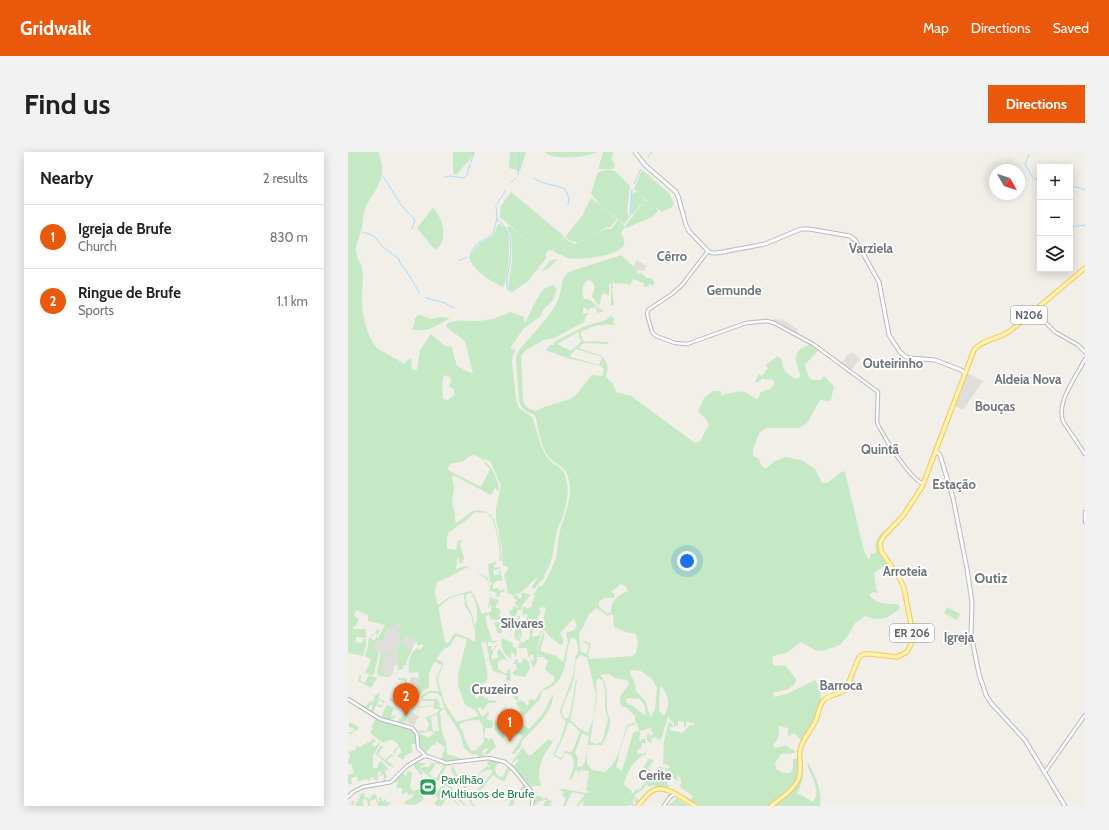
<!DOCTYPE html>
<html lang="en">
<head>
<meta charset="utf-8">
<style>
	:root { --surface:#fff; --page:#f2f2f2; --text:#202124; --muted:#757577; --line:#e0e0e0; --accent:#ea580c }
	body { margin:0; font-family:Cabin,sans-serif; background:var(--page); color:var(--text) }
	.controls { position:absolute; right:12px; top:12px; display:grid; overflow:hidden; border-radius:0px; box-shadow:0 2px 10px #0003 }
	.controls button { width:36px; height:36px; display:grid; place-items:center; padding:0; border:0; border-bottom:1px solid var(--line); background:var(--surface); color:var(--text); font:20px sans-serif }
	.compass { position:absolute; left:641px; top:12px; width:36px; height:36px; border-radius:50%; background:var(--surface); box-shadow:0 2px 10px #0003; rotate:129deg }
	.you { position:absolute; left:339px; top:409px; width:14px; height:14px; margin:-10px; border:3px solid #fff; border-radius:50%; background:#1a73e8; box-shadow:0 0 0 6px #1a73e833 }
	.badge { display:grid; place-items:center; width:26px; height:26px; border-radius:50%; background:var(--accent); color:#fff; font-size:13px; font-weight:700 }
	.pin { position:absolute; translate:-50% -33px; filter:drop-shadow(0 1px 2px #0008) }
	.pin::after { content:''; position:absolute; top:21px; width:14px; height:12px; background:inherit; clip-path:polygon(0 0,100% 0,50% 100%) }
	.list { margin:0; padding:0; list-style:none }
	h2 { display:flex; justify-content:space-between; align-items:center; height:52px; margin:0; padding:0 16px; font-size:17px }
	h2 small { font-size:13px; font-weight:400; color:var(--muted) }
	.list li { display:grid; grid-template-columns:26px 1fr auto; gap:12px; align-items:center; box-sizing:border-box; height:64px; padding:0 16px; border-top:1px solid var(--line) }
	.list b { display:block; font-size:15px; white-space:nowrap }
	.list p { margin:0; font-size:13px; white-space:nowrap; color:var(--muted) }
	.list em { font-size:13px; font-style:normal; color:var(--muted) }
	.icon { flex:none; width:22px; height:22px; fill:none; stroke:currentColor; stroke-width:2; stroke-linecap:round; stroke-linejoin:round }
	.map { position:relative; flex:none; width:737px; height:654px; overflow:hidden; border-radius:0px }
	header { display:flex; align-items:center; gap:24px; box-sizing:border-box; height:56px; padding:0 20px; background:var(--accent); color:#fff }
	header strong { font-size:19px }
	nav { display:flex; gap:22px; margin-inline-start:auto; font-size:14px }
	.intro { display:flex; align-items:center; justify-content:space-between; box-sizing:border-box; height:96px; padding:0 24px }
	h1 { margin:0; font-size:28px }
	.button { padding:10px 18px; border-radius:0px; background:var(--accent); color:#fff; font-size:14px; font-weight:700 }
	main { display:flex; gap:24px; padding:0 24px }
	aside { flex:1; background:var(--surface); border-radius:0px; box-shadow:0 2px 10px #0003 }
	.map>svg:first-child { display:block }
	.industrial { fill:#e0deda }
	.education { fill:#e1ded6 }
	.green { fill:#c5e8c5; fill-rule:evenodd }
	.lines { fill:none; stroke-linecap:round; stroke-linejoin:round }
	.stream { stroke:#aadaff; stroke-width:1 }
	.tertiary-casing { stroke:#b5b8bc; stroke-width:4.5 }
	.secondary-casing { stroke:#b6babf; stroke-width:5 }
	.primary-casing { stroke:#f2c960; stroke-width:5.5 }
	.tertiary { stroke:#fff; stroke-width:2.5 }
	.secondary { stroke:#fff; stroke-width:3 }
	.primary { stroke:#fff2af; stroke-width:3.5 }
	.labels { text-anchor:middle; stroke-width:3.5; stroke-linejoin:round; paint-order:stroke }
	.shield { fill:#fff; stroke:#8f9295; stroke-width:1 }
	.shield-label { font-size:11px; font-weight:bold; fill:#5f6368 }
	.leisure-label { font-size:12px; fill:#27864d; stroke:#fff; text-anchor:start }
	.neighbourhood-label { font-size:13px; font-weight:bold; fill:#70757a; stroke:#fff }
	.quarter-label { font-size:14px; font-weight:bold; fill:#70757a; stroke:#fff }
</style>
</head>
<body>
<header>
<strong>Gridwalk</strong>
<nav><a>Map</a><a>Directions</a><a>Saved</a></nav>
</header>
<div class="intro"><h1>Find us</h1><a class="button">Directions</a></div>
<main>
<aside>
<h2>Nearby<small>2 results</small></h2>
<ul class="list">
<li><span class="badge">1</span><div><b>Igreja de Brufe</b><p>Church</p></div><em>830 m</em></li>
<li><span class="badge">2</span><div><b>Ringue de Brufe</b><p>Sports</p></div><em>1.1 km</em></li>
</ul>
</aside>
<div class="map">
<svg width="737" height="654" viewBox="0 0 737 654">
	<rect width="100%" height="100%" fill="#f1efe8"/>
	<!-- industrial -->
	<g class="industrial">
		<path d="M 289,108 L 299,114 L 296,119 L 289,118 L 285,115 Z"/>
		<path d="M 619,221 L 635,229 L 615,258 L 607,254 Z"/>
		<path d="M 45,472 L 53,474 L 54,489 L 57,484 L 68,489 L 61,503 L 55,497 L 51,514 L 47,513 L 44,524 L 41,523 L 41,525 L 32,524 L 29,522 L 33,501 L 27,499 L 26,495 L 29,488 L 34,489 L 41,475 Z"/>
		<path d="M 63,525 L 71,526 L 69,536 L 61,535 Z"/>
	</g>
	<!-- education -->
	<g class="education">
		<path d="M 425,167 L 435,168 L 445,174 L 445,175 L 449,177 L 450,183 L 425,169 Z"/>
		<path d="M 505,201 L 512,207 L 508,211 L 503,219 L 494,211 L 500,202 Z"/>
		<path d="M 63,560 L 71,564 L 66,574 L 58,570 Z"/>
	</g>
	<!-- green -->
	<g class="green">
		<path d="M 0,0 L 31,0 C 32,7 35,14 34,21 C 33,34 21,45 17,57 C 15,63 15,69 14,75 C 13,82 9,89 8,96 C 7,104 12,109 14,116 C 16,124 14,133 14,141 C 13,157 17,177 25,191 C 32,202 46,203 55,212 L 63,206 L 64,217 L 70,219 L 69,216 L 72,198 L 83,182 L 97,194 L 104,195 L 105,201 L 109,214 L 125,222 L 117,189 L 98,175 L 100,171 C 113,167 116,169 128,169 C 140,169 152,165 162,160 L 176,165 L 176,172 C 182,163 190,140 199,135 C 200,134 203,134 205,133 L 209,137 L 205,148 L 195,158 L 193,164 L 176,176 L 162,196 L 168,198 L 165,202 L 164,210 L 168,247 L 171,256 L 184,265 C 189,278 191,293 199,305 C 203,312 211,313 215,319 C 223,333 219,350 215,364 C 213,369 210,374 209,379 C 205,393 206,410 196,423 L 197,425 L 186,437 L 184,435 L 190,425 C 181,430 172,449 159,441 L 159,434 L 156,423 L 160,417 L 159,414 L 155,414 L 154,396 L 148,367 L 148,356 L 153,334 L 142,309 L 136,307 L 135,308 C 132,306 129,304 126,303 C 121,303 120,306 117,308 C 112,311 105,310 101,313 L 100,318 L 133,335 L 142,317 L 136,311 L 137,310 C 144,314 152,332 151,340 L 147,336 L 143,343 L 105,323 L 104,324 L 106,336 L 104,350 L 107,363 L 107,369 L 108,370 L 104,374 L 125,359 C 131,357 140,360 144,364 L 142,366 L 140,361 L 127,360 L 116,370 L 101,380 L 99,385 L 99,397 L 108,398 L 110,389 L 113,388 L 114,389 L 112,393 L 116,406 L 114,411 L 111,410 L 111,405 L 109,408 L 108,417 L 117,414 L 140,426 L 141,438 L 139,427 L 120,415 L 101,425 L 89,430 C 86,438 87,445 90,453 L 101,445 L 123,439 L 127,445 L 134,462 L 139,460 L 140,463 L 137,465 L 139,469 L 138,470 L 144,489 L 150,488 L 145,492 L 145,490 L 140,490 L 140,494 L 144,494 L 143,497 L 145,498 L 149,491 L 149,493 L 145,499 L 145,502 L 143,504 L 144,507 L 150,506 L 150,517 L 158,522 L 160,517 L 162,517 L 163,529 L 158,528 L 158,523 L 145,519 L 141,507 L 137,509 C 140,524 144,532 124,535 L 128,547 L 134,542 L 136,543 L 136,546 L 140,546 L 139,548 L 150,549 L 146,551 L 140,551 L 135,558 L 132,555 L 129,557 L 134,564 L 136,564 L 140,559 L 141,562 L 138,567 L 145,569 L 144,576 L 138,576 L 137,577 L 136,586 L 139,586 L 140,588 L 144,586 L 148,595 L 139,603 L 136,600 L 140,598 L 139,596 L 134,599 L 135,602 L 138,604 L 130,605 L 130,603 L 123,602 L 116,596 L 112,581 L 97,558 L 93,545 L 89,541 L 81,541 L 75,546 L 76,547 L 90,547 L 92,556 L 96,556 L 92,560 L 94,580 L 98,591 L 99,602 L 112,606 L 113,608 L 99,610 L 93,608 L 97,595 L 89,590 L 86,593 L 84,593 L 78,601 C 70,595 70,592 71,582 L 81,585 L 87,581 L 82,579 L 71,581 L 72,578 L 79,579 L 81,571 L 80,570 L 79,568 L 77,566 L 89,561 L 91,557 L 86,557 L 85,554 L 71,556 L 70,561 L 69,561 L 71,555 L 86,553 L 86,549 L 75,549 L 73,545 C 78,538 84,539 91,539 L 88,527 L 94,513 L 88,510 L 86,510 L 81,522 L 81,535 L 75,539 L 71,545 L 65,559 L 63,559 L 56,572 L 51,570 L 51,566 L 53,567 L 58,557 L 62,559 L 65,550 L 61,550 L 59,554 L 58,554 L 60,543 L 66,544 L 65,543 L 65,537 L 68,538 L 71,526 L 70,526 L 71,520 L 61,521 C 60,512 61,501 69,496 L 72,498 L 75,494 L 74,492 L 70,494 L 68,489 L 57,484 L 54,489 L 56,494 L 64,498 L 58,510 L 59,513 L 56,513 L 55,517 L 50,518 L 48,524 L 51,509 L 49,509 L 50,498 L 47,497 L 52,493 L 51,485 L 53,481 L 50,480 L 53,474 C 41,469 39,480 34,489 L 29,488 L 26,495 L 27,499 L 31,500 L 26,522 L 24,523 L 17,521 L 22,511 L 23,507 L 17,504 L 20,494 L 21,485 L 27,489 L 29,480 L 24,484 L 25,486 L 23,484 L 23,483 L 26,482 L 28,478 L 30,479 L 29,477 L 32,478 L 28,486 L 30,486 L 37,473 L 20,469 L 20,463 L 8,458 L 6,464 L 11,467 L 8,474 L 6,474 L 5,477 L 17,477 L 18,478 L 18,486 L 8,485 L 7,490 L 14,491 L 15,487 L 18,487 L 18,493 L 15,504 L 0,501 ZM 96,223 L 102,225 L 103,229 L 101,234 L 106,238 L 106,243 L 100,248 L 95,247 C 95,238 93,231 96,223 ZM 120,441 L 123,441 C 130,452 131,463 127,474 L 124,462 L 118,450 L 118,443 ZM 116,442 L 117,454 L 123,463 L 127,479 L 127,489 L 126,490 L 121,486 L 107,481 L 101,490 L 98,492 C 97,490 90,457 91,455 L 102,446 ZM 108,484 L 119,487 L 110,523 L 110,533 L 117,553 L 126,557 L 131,564 L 109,570 L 97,552 L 90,529 L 90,525 L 96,511 L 88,507 L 96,497 L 101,495 ZM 138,490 L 141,506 L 137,508 L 133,491 ZM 89,562 L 91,579 L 85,579 L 83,565 ZM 129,568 L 131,568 L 135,574 L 135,586 L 136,586 L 136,590 L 128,598 L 124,599 C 116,590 117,582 111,573 L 118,569 Z"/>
		<path d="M 105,0 L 126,0 L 124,5 L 108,23 L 105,21 Z"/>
		<path d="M 162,0 L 178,0 L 172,19 L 161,16 Z"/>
		<path d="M 196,0 L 250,0 C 237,5 208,9 196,0 Z"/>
		<path d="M 255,0 L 265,0 L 264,7 L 267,14 L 265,17 L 251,17 L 251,14 Z"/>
		<path d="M 260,18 L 267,19 L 282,34 L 279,57 L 281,66 L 276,72 L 251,52 L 243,41 L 250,20 Z"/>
		<path d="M 294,18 L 321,41 L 326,52 L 324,55 L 314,60 L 307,55 L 310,59 L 304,65 L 278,76 L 277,74 L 297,48 L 303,51 L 291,42 L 297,47 L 286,61 L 283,62 L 284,43 L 287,40 L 290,41 L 286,37 Z"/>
		<path d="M 163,40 L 216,84 L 211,91 L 216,86 L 226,92 L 241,86 C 230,89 228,94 217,85 L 234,64 L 243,46 L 269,67 L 262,75 L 259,75 L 245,83 L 258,77 L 263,77 L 270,68 L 275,72 L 277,76 L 273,80 C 274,84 277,88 276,92 C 273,105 231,108 220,106 C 215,104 210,102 205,99 L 210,92 L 204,99 L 200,98 L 197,103 L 199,105 L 180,129 L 163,141 L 160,136 L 164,109 L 164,96 L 163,85 L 159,75 L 160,74 L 164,76 L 187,95 L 152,65 L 153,54 Z"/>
		<path d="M 85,56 C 95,66 101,89 87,98 L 69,76 Z"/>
		<path d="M 150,72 L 152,72 C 155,74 157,77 159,79 C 163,89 161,127 155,135 C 144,130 124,118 121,105 L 132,91 L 145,84 Z"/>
		<path d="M 273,103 L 289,118 L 289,122 L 293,121 L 299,126 L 304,126 L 306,131 L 305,134 L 300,131 L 301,134 L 297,135 L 295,131 L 285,127 L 282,133 L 274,131 L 267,132 L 265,129 L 264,138 L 266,153 L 263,153 L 263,132 L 261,132 L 261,143 L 255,141 L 253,144 L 252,152 L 250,153 L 244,144 L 247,135 L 244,129 L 240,128 C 233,133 233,139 236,147 C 244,147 245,151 250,156 C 252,157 254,158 256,159 L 249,161 L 248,155 L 241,156 L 241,158 L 239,158 L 239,156 L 235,156 L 235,162 L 241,161 L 238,164 L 236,170 L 206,186 L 196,188 L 178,198 L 173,204 L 175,248 C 177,256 181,257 188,259 L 196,255 L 219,248 L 227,244 L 244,223 L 254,224 L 256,217 L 253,214 L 219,206 L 200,199 L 198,197 L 202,193 L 206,193 L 206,190 L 235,175 L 258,168 L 263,164 L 267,167 L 265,169 L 265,171 L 267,171 L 267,173 C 254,171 244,174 232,180 L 235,189 L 261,190 L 260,192 L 236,191 L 230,196 L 254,204 L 254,205 C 261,212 260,216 258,225 L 265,232 L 268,240 L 283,244 L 347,291 L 352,289 L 361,273 L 358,267 L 350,260 L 356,246 L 365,239 L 373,239 L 373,243 C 380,242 390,238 396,240 C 402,241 404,246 410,247 L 413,240 L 422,237 L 427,232 L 426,229 L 423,227 L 418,228 L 415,226 L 410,230 L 407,230 L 411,222 L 414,224 L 420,216 L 418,214 L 419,212 L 430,204 L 434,208 C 434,219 438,221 447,227 L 452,226 C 453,218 443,207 451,198 C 454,196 459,194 463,192 L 471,197 L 457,213 L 460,224 L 464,228 L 473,228 L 476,224 L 486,234 L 483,248 L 480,249 L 472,248 L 459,271 L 451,276 L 418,276 L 411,281 L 405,298 L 405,304 L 411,307 L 413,313 L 417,317 L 427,309 L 438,305 L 455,309 L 467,317 L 474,331 L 479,331 L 495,319 L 497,320 L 516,399 L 520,407 L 522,406 L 523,401 L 525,402 L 528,400 C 526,389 530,383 539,377 L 540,379 C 524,391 531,397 539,411 L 526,421 L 528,437 L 531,441 L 525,440 L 521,443 C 529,452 538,452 550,452 L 552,456 C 539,467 533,470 517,464 L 507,471 L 501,482 L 492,493 L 478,498 L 469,499 L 453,490 L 438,501 L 425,504 L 424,510 L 426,514 L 437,513 L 448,527 L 447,532 L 440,537 L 425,541 L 426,545 L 439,542 L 467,528 C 482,547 464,571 454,589 L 446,581 L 440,585 L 440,576 L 431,574 C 431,582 431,587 425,593 L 427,596 L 438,593 L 440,595 L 447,599 L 447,601 L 438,602 L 434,601 L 427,611 L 428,617 L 435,621 L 442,621 L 445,617 L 445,608 L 447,606 L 450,607 L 450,625 L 446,632 L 421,654 L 350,654 L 342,649 L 345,644 L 333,636 L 330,640 L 333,635 L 332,633 L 333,632 L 333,629 L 332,629 L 333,626 L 330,624 L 329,627 L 331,628 L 330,629 L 321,624 L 321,622 L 323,621 L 320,618 L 318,620 L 316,615 L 319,617 L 322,615 L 318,612 L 315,613 L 316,589 L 321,570 L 325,572 L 325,575 L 322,575 L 322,578 L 334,581 L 342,573 L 346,573 L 346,571 L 338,570 L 338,573 L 339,573 L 336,576 L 336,570 L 330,569 L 330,574 L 327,574 L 326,576 L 326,571 L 321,567 L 323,565 L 320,565 L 313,588 L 310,586 L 311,588 L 308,588 L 310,587 L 308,585 L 303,587 L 304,590 L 302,591 L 299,588 L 299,583 L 301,581 L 302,584 L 306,582 L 303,578 L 303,576 L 292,579 L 291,589 L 293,589 L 293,588 L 297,586 L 298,591 L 294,591 L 293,596 L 290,597 L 289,602 L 291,603 L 291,601 L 296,602 L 298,600 L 298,604 L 296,603 C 285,608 278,622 276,633 L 284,639 L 283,641 L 284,642 L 289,637 L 291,638 L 294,635 L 294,633 L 295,633 L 298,631 L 297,629 L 304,623 L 295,617 L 301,606 L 306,609 L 300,616 L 305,621 L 312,614 L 316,617 L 315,619 L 319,626 L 319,633 L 321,633 L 320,637 L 307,636 L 306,633 L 301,635 L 299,632 L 293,639 L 289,641 L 286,644 L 292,649 L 290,652 L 286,649 L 288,647 L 287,646 L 284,650 L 287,654 L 282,653 L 279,654 L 235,654 L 236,648 L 230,654 L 228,654 L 237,643 L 235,642 L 224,640 L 217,654 L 215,654 L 218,646 L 210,642 L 214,644 L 216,640 L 211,638 L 214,637 L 214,638 L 215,637 L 238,641 L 241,640 L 238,638 L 241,619 L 232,618 L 228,630 L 231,620 L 228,618 L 223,628 L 221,627 C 225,619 231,602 217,601 L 213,608 L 205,603 L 212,589 L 218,570 L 213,564 L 212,558 L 225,524 L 228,503 L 230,502 L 230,493 L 227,486 L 223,486 C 216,502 221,521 206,533 C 202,536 198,537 194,539 L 192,547 L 171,569 L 181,577 L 194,563 L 205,542 C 206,560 185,577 174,589 L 173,593 L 180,603 L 183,603 L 201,587 L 205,590 C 194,604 188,616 193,634 L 183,634 L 163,613 L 164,612 L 166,614 L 171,608 L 169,607 L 165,611 L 164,610 L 175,595 L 173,594 L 166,602 L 164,601 L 175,584 L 170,581 L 167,585 L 161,580 L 155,587 L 147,578 L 147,568 L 153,571 L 156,568 L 150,564 L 156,555 L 161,557 L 159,560 L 160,561 L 163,559 L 163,555 L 167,560 L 167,559 L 170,558 L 169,562 L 173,559 L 168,551 L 170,550 L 169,548 L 165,546 L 166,544 L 170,544 L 170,550 L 172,548 L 175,550 L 176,549 L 178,553 L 180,553 L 182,551 L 180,550 L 182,548 L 181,547 L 188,548 C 190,544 191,540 195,537 C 199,534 203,533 206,529 L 206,524 L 197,518 L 200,509 L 195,505 L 190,505 L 189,499 L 195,481 L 197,481 L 192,499 L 208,504 L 215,510 L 220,491 L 218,481 L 226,478 L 229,474 L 226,466 L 212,481 L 215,487 L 215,492 L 212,493 L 200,483 L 195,476 L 189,496 L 189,510 L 185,516 L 182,508 L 185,509 L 186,504 L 183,502 L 182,504 L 180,505 L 180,501 L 182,500 L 179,500 L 179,496 L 170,496 L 172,490 L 177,490 L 178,488 L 181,488 L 182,480 L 181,476 L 177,475 L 174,478 L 172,471 L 173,469 L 177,470 L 180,462 L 174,463 L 175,454 L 181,457 L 182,455 L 184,455 L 184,451 L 187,443 L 185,443 L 191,434 L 194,434 C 200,425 207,412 209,401 C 210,394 210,386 212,379 C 217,360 228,340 218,320 C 214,313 205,311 200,304 C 192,292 191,277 187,263 C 179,261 174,257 171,249 L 168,205 L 171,198 C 181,186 207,160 211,145 C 215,135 211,128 221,120 ZM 230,180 L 233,190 L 223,199 L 209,192 ZM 228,197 L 254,205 L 251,213 L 223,205 L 223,202 ZM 273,432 L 278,435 L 280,439 C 271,442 262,450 263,460 L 260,462 L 251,455 L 251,450 L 256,446 L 266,446 L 267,442 L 263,440 ZM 197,455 L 198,457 L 192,483 L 184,485 L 185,477 L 193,458 L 190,458 L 191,456 ZM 249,456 L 258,463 L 260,464 L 263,462 L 265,463 L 266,475 L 278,480 L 288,482 L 290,490 L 288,501 L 285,504 L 242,507 L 240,503 L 243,491 L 234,489 L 234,490 L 241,493 L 239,502 L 233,500 C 232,494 230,485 232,480 C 233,477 236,475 237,471 C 241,462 240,462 249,456 ZM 232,503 L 239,505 L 248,543 L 245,567 L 240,581 L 232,577 L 222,568 L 224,560 L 229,528 L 228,526 L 222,562 L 220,566 L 217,567 C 215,564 213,562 214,558 C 215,549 223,539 225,529 C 228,521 225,508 232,503 ZM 283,518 L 293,519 L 304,527 L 309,536 L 307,557 L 303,566 L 297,549 L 288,539 L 287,532 L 282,521 ZM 257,522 L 261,522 L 265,525 L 280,529 L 281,532 L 272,545 L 272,552 L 275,555 L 278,555 L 287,564 L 287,571 L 279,573 C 274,589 271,610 257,620 L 244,618 C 236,611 239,603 240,593 L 254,593 C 258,587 262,576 262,569 C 262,565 259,561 259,556 C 258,544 261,533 252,523 ZM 251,526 L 255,529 L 257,538 L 257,556 L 260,567 L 254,590 L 249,592 L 242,590 L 249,543 L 248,530 ZM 312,534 C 322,542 322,553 316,564 L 311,558 ZM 281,546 L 292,547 L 297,555 L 298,564 L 282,552 L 278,551 L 278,547 ZM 220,571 L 223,571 L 232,580 L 224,600 L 217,599 L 213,606 L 207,603 L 214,588 ZM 287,571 L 289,571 L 291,578 L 285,581 L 274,619 L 268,615 L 271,606 L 270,605 L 280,574 L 287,573 ZM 234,581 L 241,584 L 237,610 L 234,615 L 229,614 L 230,606 L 227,601 Z"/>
		<path d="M 207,107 L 210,107 L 201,116 L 193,120 L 202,109 Z"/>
		<path d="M 73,163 L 83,167 L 91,165 L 102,166 C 89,173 78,182 64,177 L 67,170 L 66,167 L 69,164 Z"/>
		<path d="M 145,365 L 152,389 L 154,408 L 148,410 L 148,412 L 146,412 L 147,416 L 152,415 L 153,421 L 149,421 L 152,419 L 151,417 L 145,418 L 146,423 L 153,422 L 155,428 L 146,430 L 147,432 L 145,433 L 145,437 L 149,436 L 153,439 L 154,437 L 157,438 L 157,439 L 152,441 L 151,445 L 148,444 L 149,441 L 142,439 L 142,434 L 146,430 L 142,431 L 140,412 L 151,409 C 154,400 148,376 144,367 Z"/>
		<path d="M 174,441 L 181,442 L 182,444 L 174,453 L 173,458 L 170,458 L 165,470 L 168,471 L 170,464 L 172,464 L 171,473 L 165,473 L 165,475 L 172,477 L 174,481 L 171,482 L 170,485 L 171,486 L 172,482 L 174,483 L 171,490 L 169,487 L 167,488 L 168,485 L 166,485 L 167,477 L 165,476 L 164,480 L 163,478 L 160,476 L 156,477 L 156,469 L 161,470 L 162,465 L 164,465 L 161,461 L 162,458 L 164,458 L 166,454 L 170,456 L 171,455 L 167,452 L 167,449 L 168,450 L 169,448 L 165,446 L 165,444 L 169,443 L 170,446 L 174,446 L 173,442 Z"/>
		<path d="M 142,445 L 152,449 L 151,450 L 149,450 L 151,452 L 148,452 L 148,455 L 146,455 L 152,457 L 152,462 L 150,463 L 153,464 L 152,467 L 143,468 L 140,460 L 143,460 L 143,450 L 141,456 L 140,455 Z"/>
		<path d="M 599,455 L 612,462 L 609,468 L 596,461 Z"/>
		<path d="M 146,469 L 155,472 L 154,481 L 150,482 Z"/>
		<path d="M 154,486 L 165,491 L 164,494 L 169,497 L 168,505 L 165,501 L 163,500 L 163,507 C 156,503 152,494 154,486 Z"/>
		<path d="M 152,496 L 152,497 L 160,509 L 155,507 L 151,510 L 149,500 Z"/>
		<path d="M 33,501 L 45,503 L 45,505 L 36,503 L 32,520 L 41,523 L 41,525 L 32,524 L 29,522 Z"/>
		<path d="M 177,506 L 181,511 L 182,516 L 177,525 L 165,523 L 165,520 L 169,517 L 168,512 L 165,512 L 168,507 L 170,507 L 170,511 L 174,511 L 175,507 Z"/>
		<path d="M 10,523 L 13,523 L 13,525 L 12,529 L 17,531 L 21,523 L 29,526 L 23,536 L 10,529 L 12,525 Z"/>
		<path d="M 51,526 L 58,526 L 59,527 L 59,534 L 57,533 L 56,535 L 59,536 L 55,555 L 49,552 L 48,555 L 45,550 L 42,548 L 40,549 L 42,546 L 47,548 L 48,545 L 51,547 L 52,546 L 51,545 L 53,540 L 45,538 L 47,535 L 52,538 L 57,529 L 50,528 Z"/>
		<path d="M 32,540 L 30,546 L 37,549 L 36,551 L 33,549 L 32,547 L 29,552 L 33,554 L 34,552 L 35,552 L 33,556 L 28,553 L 25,561 L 22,559 L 25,555 L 23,552 L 20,557 L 21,558 L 14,554 L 15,553 L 18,554 L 22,549 L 25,549 L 27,545 L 23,542 L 27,544 L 28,543 L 29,543 Z"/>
		<path d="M 39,553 L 46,556 L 43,564 L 45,565 L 46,563 L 48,564 C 44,569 37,568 33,565 Z"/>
		<path d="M 28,566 L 63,577 L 68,582 L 68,592 L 63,592 L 65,600 L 58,603 L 55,608 L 49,604 L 54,599 L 51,595 L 47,600 L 47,602 L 45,600 L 51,593 L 46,589 L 42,588 L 35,591 L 22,581 L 25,576 L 23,575 Z"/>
		<path d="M 1,570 L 11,575 L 9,579 L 8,578 L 4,582 L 0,581 L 1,580 L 5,580 L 6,576 L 1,575 Z"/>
		<path d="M 23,585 L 28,589 L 24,592 L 27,595 L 30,592 L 30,590 L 32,592 L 25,603 L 25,616 L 29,616 L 31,610 L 33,609 L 40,617 L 37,619 L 39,626 L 37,626 L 38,631 L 35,631 L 36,623 L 31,624 L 33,622 L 33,620 L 30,619 L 30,632 L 29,628 L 26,628 L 25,625 L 22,626 L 23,628 L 20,629 L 19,627 L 10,629 L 9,624 L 3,626 L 4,632 L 0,632 L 0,623 L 6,621 L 3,612 L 0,612 L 0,607 L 2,606 L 1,600 L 9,597 L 7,594 L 13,595 L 16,592 L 18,593 L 19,589 L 21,591 L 25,587 Z"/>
		<path d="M 32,594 L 34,594 L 36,596 L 36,597 L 34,596 L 30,602 L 37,608 L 43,602 L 46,604 L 44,605 L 43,604 L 39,609 L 47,615 L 41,614 L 28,602 Z"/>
		<path d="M 453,602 L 454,602 C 455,619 457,625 449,642 L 452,642 L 463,649 L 465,649 C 474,640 462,622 459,612 L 460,611 C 468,625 474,638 472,654 L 425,654 C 449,634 455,635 453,602 Z"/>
		<path d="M 146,608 L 153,609 L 147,615 C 147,620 149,625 155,625 L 160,614 L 164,617 L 160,621 L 157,629 L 154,629 L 145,623 L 123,650 L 127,654 L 124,654 L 121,648 L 144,621 L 144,618 C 133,616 124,630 117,637 L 109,627 L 103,618 L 105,614 L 109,623 L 117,634 L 139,614 L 142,616 L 142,614 L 139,612 L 140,609 Z"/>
		<path d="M 69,609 L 70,611 L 77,611 L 77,613 L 73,614 L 72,616 L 75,622 L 71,622 L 71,620 L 66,615 L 66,612 L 64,612 Z"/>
		<path d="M 89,610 L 93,611 L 92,613 L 88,611 L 81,622 L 84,624 L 83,626 L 73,618 L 73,616 L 75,615 L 81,615 L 83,611 Z"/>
		<path d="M 95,612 L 99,613 L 92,626 L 91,628 L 88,629 L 85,627 L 86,625 L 88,627 L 95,615 L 94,615 L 96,614 L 94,613 Z"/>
		<path d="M 60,619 L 64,621 L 62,636 L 64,639 L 71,637 L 76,647 C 69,653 64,654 55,651 L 65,645 L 66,642 L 60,643 L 59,639 L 55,642 L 53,640 L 55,638 L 52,635 L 50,637 L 48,635 L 50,631 L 49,630 L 47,631 L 45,630 L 54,620 L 58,624 L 59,623 L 58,621 Z"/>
		<path d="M 97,631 C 107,636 111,646 118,654 L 115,653 L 99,634 L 97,633 L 96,635 L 100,644 L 102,643 L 112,654 L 111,654 L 105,648 L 99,646 L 93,654 L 89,654 L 86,651 L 90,647 L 87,642 Z"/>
		<path d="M 176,632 L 179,635 L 175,639 L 167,643 L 165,654 L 161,654 C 165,637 168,644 176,632 Z"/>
		<path d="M 16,641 L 17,646 L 19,645 L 19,647 L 23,646 L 24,643 L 27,642 L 28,643 L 30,650 L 32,650 L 31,646 L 33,645 L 34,649 L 36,649 L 37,646 L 38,650 L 41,650 L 43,652 L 40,653 L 40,654 L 30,654 L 28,647 L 22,649 L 22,654 L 20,654 L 19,648 L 17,647 L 14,648 L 16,654 L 9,654 L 2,652 L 4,652 L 3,651 L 4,648 L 6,649 L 6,653 L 8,653 L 8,650 L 11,649 L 10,646 L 12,646 L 11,643 Z"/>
		<path d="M 189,643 L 194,645 L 194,646 L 200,646 L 200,648 L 204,649 L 202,653 L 204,654 L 195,654 L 196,651 L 199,648 L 195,647 L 195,649 L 191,649 L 190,652 L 186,651 L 187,645 L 188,645 Z"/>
		<path d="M 329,646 L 340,654 L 320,654 Z"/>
	</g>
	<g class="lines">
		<!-- stream -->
		<g class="stream">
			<path d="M 681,3 L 677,12 L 685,26 L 692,29"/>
			<path d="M 300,5 L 304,0"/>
			<path d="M 123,10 L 126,0"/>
			<path d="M 170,23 L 171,10 L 171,0"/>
			<path d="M 35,24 L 53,53 L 67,68 L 64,77"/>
			<path d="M 97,25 L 102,24 L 116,26 L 119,23 L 122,12"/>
			<path d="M 186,26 C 193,33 207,32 217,37 L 221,46 L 220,53"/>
			<path d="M 163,30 L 168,26"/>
			<path d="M 286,32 L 293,17"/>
			<path d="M 722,34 L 732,36 L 737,38"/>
			<path d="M 149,52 L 158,38"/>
			<path d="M 148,54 L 149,67 C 165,79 164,98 161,116 C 160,123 157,131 160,138"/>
			<path d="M 282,64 L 284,37"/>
			<path d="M 722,75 L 737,73"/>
			<path d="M 15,80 L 26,84 L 34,94 L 51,107 L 52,111 L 58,118 L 71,140"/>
			<path d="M 122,102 L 129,92 L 143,84 L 145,81 L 149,67"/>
			<path d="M 110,109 L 119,105"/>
			<path d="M 78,146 L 97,151 L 106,156"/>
		</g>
		<!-- tertiary casing -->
		<g class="tertiary-casing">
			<g id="tertiary">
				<path d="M 360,99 L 334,133 L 324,142 L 300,158 L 299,162 L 304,180 L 308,184 L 327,191 L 339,192 L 398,171 L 419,169 L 426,171 L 465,192 L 530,240 L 529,270 L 531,275 C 539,290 561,325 575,332"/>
				<path d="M 681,163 L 688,169 L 695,168 L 707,180 L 730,193 L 737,200"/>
				<path d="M 737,207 C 729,224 706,252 716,271 L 737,302"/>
				<path d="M 737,360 L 737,370"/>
				<path d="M 0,547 L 32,567 L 64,576 L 69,582 L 70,596 L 78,604"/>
				<path d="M 697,620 L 737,563"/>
				<path d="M 0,645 L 5,640 L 15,635 L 43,630 L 59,614 L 76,604 L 82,605 L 98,611 L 141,606 L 157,610 L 165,617 L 183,639 L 185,644 L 184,654"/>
				<path d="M 316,654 L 322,645 L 327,642"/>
			</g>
		</g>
		<!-- secondary casing -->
		<g class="secondary-casing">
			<g id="secondary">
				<path d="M 287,0 L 297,13 L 328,40 L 330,44 L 338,73 L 341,79 L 360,99 L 364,101 L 369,101 L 417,92 L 453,77 L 461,77 L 502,84 L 507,88 L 512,96 L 531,130 L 541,183 L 552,200 L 558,205 L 562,206 L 587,208 L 613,218 L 617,221"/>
				<path d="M 588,299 L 592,303 L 605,346 L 619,417 L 624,450 L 623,482 L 631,522 L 638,543 L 643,551 L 677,588 L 717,654"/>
			</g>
		</g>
		<!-- primary casing -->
		<g class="primary-casing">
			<g id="primary">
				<path d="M 290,654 C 295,648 299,641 306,638 C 317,632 337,648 347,654"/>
				<path d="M 423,654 C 434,645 451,635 452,620 C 453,611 450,603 453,595 C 456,585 464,577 468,568 C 471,561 471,552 476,548 C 482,542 492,543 498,537 L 511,505 L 516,502 L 522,502 L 549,505 L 559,500 L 563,492 L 565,483 L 556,436 L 552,427 L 533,399 L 532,391 L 536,384 L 555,364 L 574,335 L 626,198 C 635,187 651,187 662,179 L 737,116"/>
			</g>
		</g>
		<!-- tertiary -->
		<use href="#tertiary" class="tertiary"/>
		<!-- secondary -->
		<use href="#secondary" class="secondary"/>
		<!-- primary -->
		<use href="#primary" class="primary"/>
	</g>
	<!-- icons -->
	<defs>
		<g id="stadium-square" transform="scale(0.9)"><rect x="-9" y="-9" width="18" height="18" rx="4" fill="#2e9e5b" stroke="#fff"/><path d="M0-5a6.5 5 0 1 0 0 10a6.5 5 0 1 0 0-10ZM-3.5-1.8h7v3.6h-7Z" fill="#fff"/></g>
	</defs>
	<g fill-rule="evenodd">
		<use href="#stadium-square" x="80" y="635"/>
	</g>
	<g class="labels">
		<!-- shield labels -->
		<g class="shield">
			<rect x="663" y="154" width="36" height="18" rx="3"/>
			<rect x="542" y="472" width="44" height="18" rx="3"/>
		</g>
		<g class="shield-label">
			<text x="681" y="167">N206</text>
			<text x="564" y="485">ER 206</text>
		</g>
		<!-- leisure labels -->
		<g class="leisure-label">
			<text x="93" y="632">Pavilhão<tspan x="93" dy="14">Multiusos de Brufe</tspan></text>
		</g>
		<!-- neighbourhood labels -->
		<g class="neighbourhood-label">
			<text x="523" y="101">Varziela</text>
			<text x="324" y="109">Cêrro</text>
			<text x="386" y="143">Gemunde</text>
			<text x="545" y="216">Outeirinho</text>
			<text x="680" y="232">Aldeia Nova</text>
			<text x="647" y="259">Bouças</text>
			<text x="532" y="302">Quintã</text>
			<text x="606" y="337">Estação</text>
			<text x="557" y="424">Arroteia</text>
			<text x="174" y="476">Silvares</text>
			<text x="611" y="490">Igreja</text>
			<text x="493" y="538">Barroca</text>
			<text x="147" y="542">Cruzeiro</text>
			<text x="307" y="628">Cerite</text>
		</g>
		<!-- quarter labels -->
		<g class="quarter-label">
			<text x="643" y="431">Outiz</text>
		</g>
	</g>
</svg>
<div class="controls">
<button>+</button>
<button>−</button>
<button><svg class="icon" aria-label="layers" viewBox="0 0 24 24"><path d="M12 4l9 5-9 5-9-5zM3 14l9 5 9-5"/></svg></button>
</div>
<svg class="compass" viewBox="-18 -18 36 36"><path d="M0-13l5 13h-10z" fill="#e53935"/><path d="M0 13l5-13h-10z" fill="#757577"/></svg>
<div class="you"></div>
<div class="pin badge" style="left:162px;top:590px">1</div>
<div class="pin badge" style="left:58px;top:564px">2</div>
</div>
</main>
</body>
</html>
